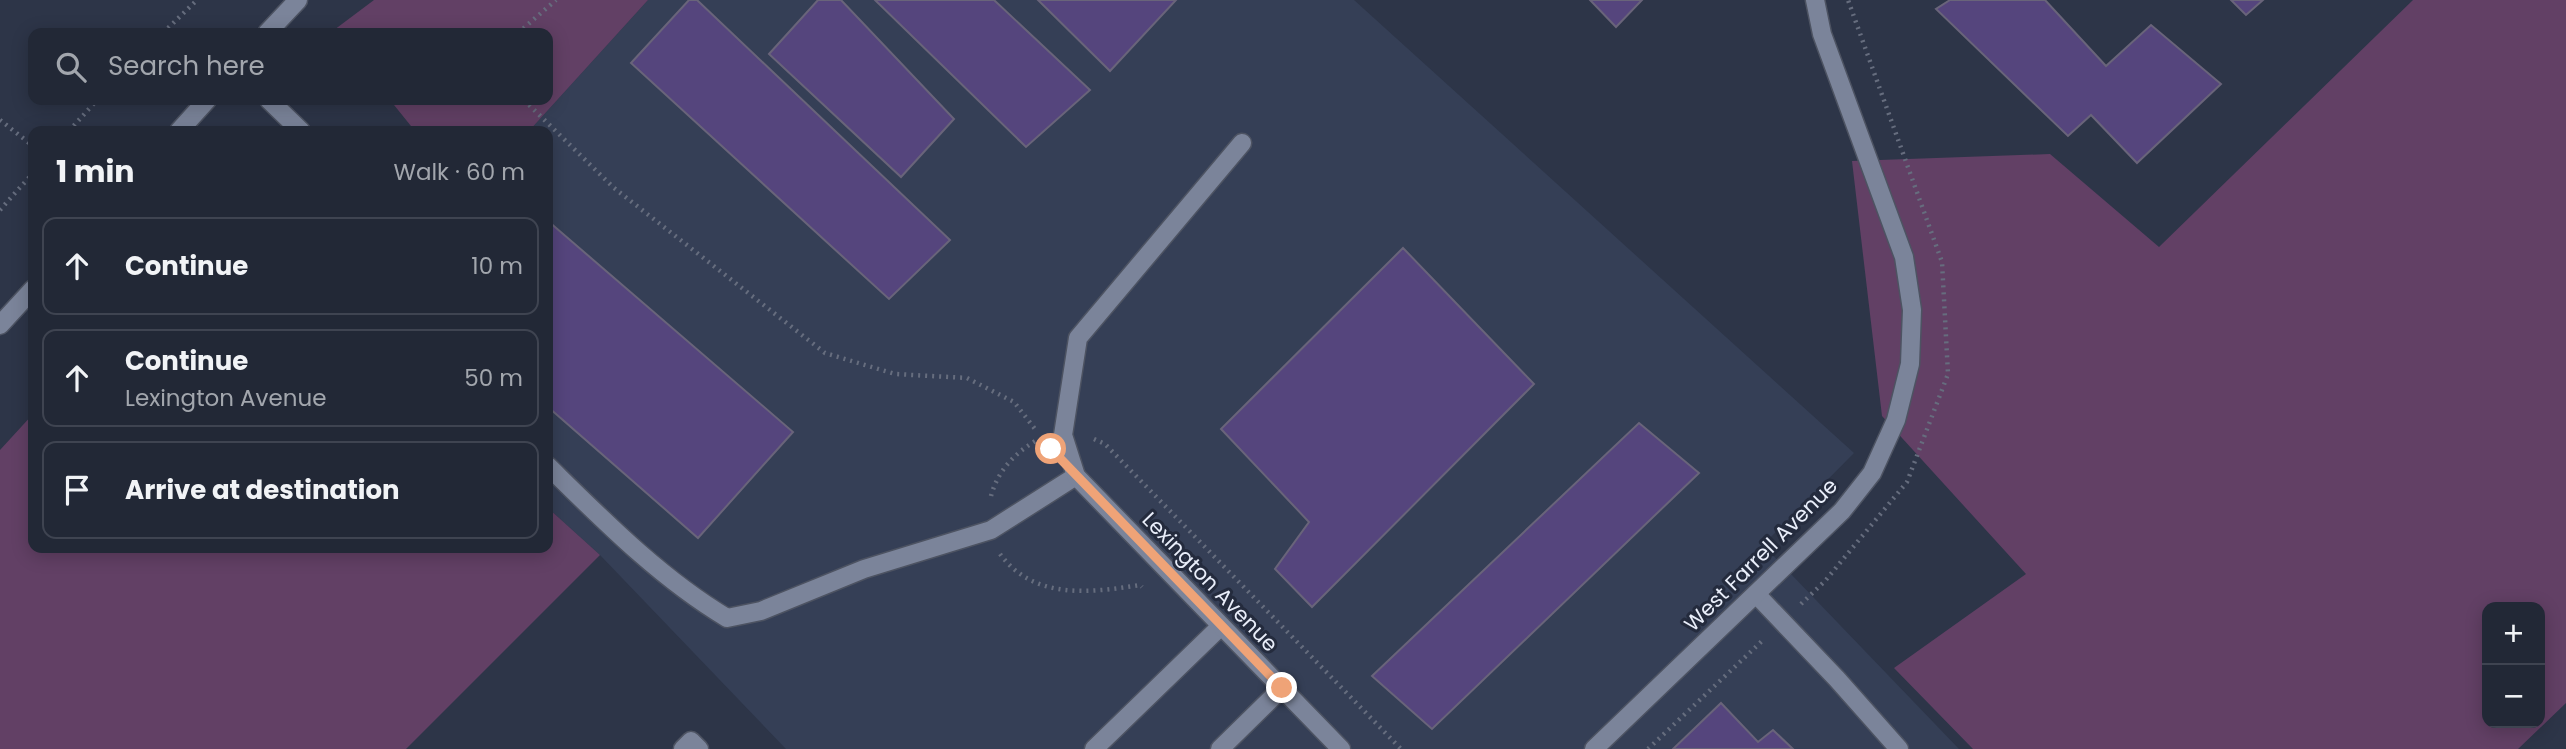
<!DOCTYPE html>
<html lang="en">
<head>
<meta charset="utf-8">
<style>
	:root { --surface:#222836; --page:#2e3442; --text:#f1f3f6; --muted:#a2a6ad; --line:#3f4451 }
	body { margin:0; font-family:Poppins,sans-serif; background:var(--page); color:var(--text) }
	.controls { position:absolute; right:21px; bottom:21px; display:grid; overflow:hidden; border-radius:14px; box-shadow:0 4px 18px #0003 }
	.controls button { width:63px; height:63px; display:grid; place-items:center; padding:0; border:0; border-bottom:2px solid var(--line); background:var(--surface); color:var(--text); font:35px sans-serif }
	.stop { position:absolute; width:21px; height:21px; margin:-16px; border:5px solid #efa377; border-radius:50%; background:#fff }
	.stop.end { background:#efa377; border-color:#fff; box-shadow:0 2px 7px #0008 }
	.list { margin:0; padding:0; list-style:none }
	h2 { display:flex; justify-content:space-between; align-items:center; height:91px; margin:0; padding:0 28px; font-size:30px }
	h2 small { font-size:23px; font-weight:400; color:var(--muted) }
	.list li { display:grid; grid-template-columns:46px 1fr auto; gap:21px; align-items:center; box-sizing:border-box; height:98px; margin:0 14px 14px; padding:0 14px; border:2px solid var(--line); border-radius:14px }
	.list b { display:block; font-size:26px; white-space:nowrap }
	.list p { margin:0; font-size:23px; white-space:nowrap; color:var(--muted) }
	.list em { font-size:23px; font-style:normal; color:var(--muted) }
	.icon { flex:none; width:38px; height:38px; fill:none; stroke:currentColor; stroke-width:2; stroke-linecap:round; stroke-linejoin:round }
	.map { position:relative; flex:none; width:2566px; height:749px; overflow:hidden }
	.search { position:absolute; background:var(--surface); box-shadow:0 4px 18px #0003; left:28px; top:28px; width:525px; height:77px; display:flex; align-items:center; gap:18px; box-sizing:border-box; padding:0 24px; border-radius:14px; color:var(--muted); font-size:26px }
	.panel { position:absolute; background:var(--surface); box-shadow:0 4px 18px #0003; left:28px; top:126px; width:525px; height:427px; border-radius:14px }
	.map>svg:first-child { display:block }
	.built { fill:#353f56 }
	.green { fill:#624065; fill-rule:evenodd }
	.building { fill:#55457d; stroke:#69647a; stroke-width:2 }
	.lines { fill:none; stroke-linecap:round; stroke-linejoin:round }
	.service-casing { stroke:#4d5362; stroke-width:21 }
	.minor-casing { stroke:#4d5362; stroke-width:21 }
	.path { stroke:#666d7e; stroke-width:4.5; stroke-dasharray:2 5; stroke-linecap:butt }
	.service { stroke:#7b849a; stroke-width:18 }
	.minor { stroke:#7b849a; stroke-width:18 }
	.route { stroke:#efa377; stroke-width:9 }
	.labels { text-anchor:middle; stroke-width:6; stroke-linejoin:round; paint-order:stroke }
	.street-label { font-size:21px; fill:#e9eefa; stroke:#242b3d }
</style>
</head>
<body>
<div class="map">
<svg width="2566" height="749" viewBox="0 0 2566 749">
	<rect width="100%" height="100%" fill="#2d3548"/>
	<!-- built -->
	<path class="built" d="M 648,0 L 1354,0 L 1854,453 L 1763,545 L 1959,749 L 786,749 L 600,555 L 548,508 L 548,131 L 529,131 Z"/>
	<!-- green -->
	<g class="green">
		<path d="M 374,0 L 648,0 L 529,131 L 415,131 L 390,100 L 548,100 L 548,33 L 330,33 Z"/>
		<path d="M 2413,0 L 2566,0 L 2566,703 L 2518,749 L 1973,749 L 1894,668 L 2026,574 L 1882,416 L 1852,161 L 2050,154 L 2159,247 ZM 2487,607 L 2540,607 L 2540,723 L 2487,723 Z"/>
		<path d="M 33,414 L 33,548 L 548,548 L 548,508 L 600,555 L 406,749 L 0,749 L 0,450 Z"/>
	</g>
	<!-- building -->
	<g class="building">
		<path d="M 689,0 L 697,0 L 950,240 L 889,299 L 631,63 Z"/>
		<path d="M 818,0 L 841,0 L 954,119 L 901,177 L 769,54 Z"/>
		<path d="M 875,0 L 994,0 L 1090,90 L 1026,147 Z"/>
		<path d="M 1038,0 L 1176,0 L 1110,71 Z"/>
		<path d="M 1590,0 L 1642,0 L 1616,27 Z"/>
		<path d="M 1950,0 L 2045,0 L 2106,66 L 2151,25 L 2221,84 L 2137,163 L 2091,115 L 2068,136 L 1936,9 Z"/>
		<path d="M 2231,0 L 2263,0 L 2246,15 Z"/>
		<path d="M 548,221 L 793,432 L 698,538 L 548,407 Z"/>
		<path d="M 1403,248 L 1534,384 L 1312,607 L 1275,569 L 1309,522 L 1221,429 Z"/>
		<path d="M 1639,423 L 1699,473 L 1432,729 L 1372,676 Z"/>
		<path d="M 1721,703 L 1758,742 L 1773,730 L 1793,749 L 1673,749 Z"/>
	</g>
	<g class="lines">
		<!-- service casing -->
		<g class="service-casing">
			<g id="service">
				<path d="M 267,33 L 298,0"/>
				<path d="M 269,100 L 301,131"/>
				<path d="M 179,131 L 207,100"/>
				<path d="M 0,325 L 33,289"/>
				<path d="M 548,466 C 603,520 660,578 727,618 L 761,611 L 864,569 L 991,530 L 1076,476 L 1063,435 L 1078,338 L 1242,143"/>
				<path d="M 1756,594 L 1837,679 L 1899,749"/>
				<path d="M 683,749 L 691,741 L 699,749"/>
				<path d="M 1094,749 L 1221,626"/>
				<path d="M 1220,749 L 1282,688"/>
			</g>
		</g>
		<!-- minor casing -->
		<g class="minor-casing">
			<g id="minor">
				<path d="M 1076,476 L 1341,749"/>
				<path d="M 1594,749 L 1842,511 L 1872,473 L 1896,420 L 1910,364 L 1912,310 L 1904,257 L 1822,34 L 1815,0"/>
			</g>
		</g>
		<!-- path -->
		<g class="path">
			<path d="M 163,33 L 197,0"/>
			<path d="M 518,33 L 556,0"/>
			<path d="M 524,100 L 614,188 L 825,353 L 895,374 L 967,378 L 1014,402 L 1035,429"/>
			<path d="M 0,120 L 33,146"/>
			<path d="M 69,131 L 97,100"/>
			<path d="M 0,210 L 33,173"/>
			<path d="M 1094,439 L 1105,444 L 1401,749"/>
			<path d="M 991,496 C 998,470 1015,453 1037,440"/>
			<path d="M 1000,554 C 1034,600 1089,593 1140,585 L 1142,587"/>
			<path d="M 1801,604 L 1825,581 L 1907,482 L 1948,374 L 1942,262 L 1848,0"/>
			<path d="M 1648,749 L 1762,641"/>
		</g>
		<!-- service -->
		<use href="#service" class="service"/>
		<!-- minor -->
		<use href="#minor" class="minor"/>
	</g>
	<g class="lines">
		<!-- route -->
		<path class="route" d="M 1051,449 L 1282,688"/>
	</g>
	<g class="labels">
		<!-- street labels -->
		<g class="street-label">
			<text transform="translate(1761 555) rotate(-45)" y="7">West Farrell Avenue</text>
			<text transform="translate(1210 582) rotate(46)" y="7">Lexington Avenue</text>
		</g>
	</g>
</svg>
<div class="controls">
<button>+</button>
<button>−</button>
</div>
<div class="stop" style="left:1051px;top:449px"></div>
<div class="stop end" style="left:1282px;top:688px"></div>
<div class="search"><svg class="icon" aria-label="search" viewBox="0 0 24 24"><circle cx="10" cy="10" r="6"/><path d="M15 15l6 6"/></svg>Search here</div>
<section class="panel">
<h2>1 min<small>Walk · 60 m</small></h2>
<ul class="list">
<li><svg class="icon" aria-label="ahead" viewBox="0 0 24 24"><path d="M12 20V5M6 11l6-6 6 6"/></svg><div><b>Continue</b></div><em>10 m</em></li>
<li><svg class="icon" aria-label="ahead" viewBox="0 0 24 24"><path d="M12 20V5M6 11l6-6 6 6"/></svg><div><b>Continue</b><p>Lexington Avenue</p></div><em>50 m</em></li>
<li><svg class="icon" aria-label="arrive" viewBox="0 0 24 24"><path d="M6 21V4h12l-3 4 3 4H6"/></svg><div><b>Arrive at destination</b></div></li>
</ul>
</section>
</div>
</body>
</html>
